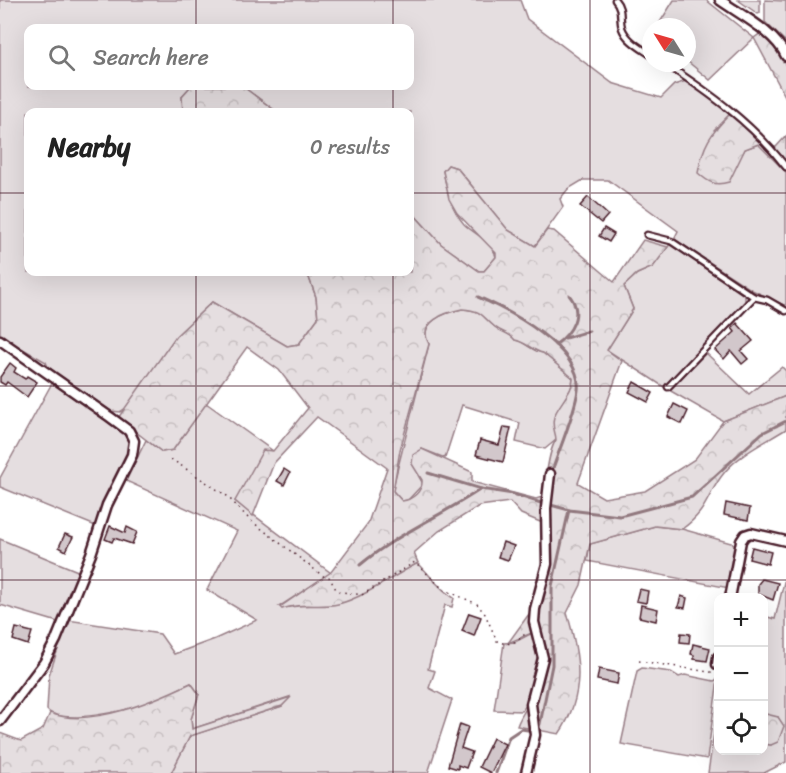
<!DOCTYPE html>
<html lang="en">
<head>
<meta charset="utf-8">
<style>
	:root { --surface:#fff; --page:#f2f2f2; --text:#222; --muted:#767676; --line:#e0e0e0 }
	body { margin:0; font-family:Sriracha,sans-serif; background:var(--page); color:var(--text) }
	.controls { position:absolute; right:18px; bottom:18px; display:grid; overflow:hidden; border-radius:12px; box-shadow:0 6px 24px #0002 }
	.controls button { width:54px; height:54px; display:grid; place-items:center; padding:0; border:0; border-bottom:2px solid var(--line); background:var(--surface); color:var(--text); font:30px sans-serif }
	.compass { position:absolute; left:642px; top:18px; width:54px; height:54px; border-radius:50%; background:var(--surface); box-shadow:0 6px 24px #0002; rotate:307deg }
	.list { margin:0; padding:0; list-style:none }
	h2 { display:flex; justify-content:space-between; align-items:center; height:78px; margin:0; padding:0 24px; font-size:26px }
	h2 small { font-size:20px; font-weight:400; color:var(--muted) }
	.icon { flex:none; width:33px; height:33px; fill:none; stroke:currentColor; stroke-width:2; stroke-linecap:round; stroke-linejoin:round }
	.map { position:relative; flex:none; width:786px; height:773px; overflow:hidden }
	.search { position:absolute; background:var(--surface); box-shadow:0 6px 24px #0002; left:24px; top:24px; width:390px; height:66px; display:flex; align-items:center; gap:15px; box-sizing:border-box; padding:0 21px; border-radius:12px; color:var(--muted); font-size:22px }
	.panel { position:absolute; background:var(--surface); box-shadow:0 6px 24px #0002; left:24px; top:108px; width:390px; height:168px; border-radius:12px }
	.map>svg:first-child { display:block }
	.green { fill:#e5dee0; stroke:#987e86; stroke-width:1.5 }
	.forest { fill:url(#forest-crowns); stroke:#987e86; stroke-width:1.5; fill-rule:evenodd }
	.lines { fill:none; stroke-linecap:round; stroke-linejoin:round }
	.stream { stroke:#91787e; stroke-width:3 }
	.building { fill:#d2c7cb; stroke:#4a1f2b; stroke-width:1.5 }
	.service-casing { stroke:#4a1f2b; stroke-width:9 }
	.minor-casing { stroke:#4a1f2b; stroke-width:13 }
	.path { stroke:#4a1f2b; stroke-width:1.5; stroke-dasharray:1.5 4.5; stroke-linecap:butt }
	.service { stroke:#fff; stroke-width:4.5 }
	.minor { stroke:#fff; stroke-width:8 }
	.grid { fill:none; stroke:#4a1f2b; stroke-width:1.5; stroke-opacity:0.55 }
</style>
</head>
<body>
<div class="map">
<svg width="786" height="773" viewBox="0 0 786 773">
	<defs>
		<pattern id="forest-crowns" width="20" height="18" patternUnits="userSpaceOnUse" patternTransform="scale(1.5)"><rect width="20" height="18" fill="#e5dee0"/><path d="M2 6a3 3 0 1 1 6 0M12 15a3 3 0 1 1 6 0" fill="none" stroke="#c6bec0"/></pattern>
	</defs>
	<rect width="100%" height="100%" fill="#fff"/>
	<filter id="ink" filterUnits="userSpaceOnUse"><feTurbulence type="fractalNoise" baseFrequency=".0167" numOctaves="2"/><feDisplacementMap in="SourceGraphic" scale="12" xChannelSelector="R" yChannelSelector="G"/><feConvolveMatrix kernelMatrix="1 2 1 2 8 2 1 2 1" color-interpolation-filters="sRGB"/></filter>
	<g filter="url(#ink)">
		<!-- green -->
		<g class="green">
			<path d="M 0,0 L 520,0 L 527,19 L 612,83 L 661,98 L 674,85 L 686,81 L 731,113 L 714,130 L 742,154 L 745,149 L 759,144 L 786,172 L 786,306 L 752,290 L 674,239 L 678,231 L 608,180 L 583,180 L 568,189 L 560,199 L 563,207 L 535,246 L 508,230 L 457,168 L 448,165 L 443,171 C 447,190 451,209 464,224 C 475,235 493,241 496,257 L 484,271 L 479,271 L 441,244 L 410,210 L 410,112 L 277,112 L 242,86 L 410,86 L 410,28 L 28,28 L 28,86 L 191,86 L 182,96 L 183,112 L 28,112 L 28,272 L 307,272 L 316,297 L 318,318 L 299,344 L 287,346 L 212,302 L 176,336 L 128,407 L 120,412 L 111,411 L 48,367 L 46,362 L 0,336 Z"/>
			<path d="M 674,0 L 706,0 L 754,38 L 710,80 L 687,61 L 687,27 L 657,27 Z"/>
			<path d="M 738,0 L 760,0 L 760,13 L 758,14 Z"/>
			<path d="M 765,0 L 786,1 L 786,42 L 765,22 Z"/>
			<path d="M 670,244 L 745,296 L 745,302 L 664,387 L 607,350 L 633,309 L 624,286 L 637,274 L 653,267 Z"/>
			<path d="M 462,309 C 484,311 480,315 495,327 C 502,333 509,332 515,340 C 526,342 532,351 543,353 L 573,378 L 571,389 L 556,413 L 556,440 L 545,449 L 516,442 L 520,423 L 462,405 L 445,458 L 422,449 L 418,475 L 423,484 L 408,500 L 402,501 L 393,491 L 394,483 L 429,344 C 416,322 447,312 462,309 Z"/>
			<path d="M 706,353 L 749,394 L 782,367 L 786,371 L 786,396 L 723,421 L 669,390 Z"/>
			<path d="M 52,383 L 129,437 L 131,447 L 98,527 L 0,487 L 0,478 Z"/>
			<path d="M 206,403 L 273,451 L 235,501 L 331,573 L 280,606 L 341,603 L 418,563 C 431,576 439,589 454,598 L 452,607 L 445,605 L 428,669 L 435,671 L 429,688 L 452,700 L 428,773 L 171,773 L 190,736 L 282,706 L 289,697 L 192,729 L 191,719 L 199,694 L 191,683 C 177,689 163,698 148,703 C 129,710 61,726 47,710 L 49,675 L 68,620 L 160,634 L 174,654 L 215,639 L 257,620 L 207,590 L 237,531 L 126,481 L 146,440 L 162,452 L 173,450 Z"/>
			<path d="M 655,526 L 682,529 L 738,545 L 729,588 L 587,561 L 590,544 Z"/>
			<path d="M 0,539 L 80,572 L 58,622 L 0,605 Z"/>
			<path d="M 786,574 L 786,762 L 764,773 L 708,773 L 718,706 L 718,750 L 764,750 L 764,744 L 771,745 L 778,717 L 764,716 L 764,616 L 775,619 Z"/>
			<path d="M 534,632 L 546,660 L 539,686 L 522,711 L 494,710 L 504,643 L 515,642 Z"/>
			<path d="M 642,668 L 671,672 L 679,677 L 685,675 L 714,681 L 718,679 L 707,759 L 621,744 L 637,671 Z"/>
		</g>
		<!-- forest -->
		<g class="forest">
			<path d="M 761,33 L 786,58 L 786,98 L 754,38 Z"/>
			<path d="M 191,86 L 242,86 L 277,112 L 183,112 L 182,96 Z"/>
			<path d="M 731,113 L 767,147 L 776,147 L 786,136 L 786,172 L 758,144 L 745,149 L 729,182 C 715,186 709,183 698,173 C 703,145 710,134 731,113 Z"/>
			<path d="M 448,165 L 457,168 L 508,230 L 535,246 L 547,230 L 554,231 L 614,282 L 643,240 L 668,247 L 653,267 L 637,274 L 624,286 L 633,309 L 607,350 L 622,361 L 578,483 L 604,498 L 645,491 L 695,459 L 723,421 L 786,396 L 786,429 C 766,442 739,454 724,473 C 706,495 709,510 682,529 L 655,526 L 590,544 L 581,585 L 567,613 C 580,656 586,695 559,734 L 517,726 C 523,706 551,682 545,658 C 543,649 537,640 534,632 L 508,643 L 542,596 L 545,524 L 521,514 L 510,502 L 479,506 L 439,531 L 414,553 L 418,563 C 395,575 363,598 338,604 C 320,608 300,602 282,609 L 280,607 L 331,572 L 368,523 L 387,468 L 317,417 L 274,463 L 253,516 L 235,501 L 263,450 L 273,451 L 308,408 L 279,370 L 247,347 L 173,450 L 162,452 L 118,418 L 176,336 L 212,302 L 287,346 L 299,344 L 318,318 L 316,297 L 307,272 L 410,272 L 410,210 L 441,244 L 479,271 L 484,271 L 496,257 L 496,253 L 457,213 L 449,199 L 443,171 ZM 462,309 C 484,311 480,315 495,327 C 502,333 509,332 515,340 C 526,342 532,351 543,353 L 573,378 C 574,391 558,404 554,417 C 551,427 556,432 556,440 C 548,450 546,483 542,497 L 536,499 L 472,482 L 472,472 L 422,449 L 413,455 L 412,464 L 422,480 C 423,491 412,500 402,501 L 393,491 L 400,450 L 429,344 C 416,322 447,312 462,309 Z"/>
			<path d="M 191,683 L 199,694 L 191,719 L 192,729 L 291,697 L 282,706 L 190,736 L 171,773 L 0,773 L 0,733 L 21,741 L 43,729 L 50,713 C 91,729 155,700 191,683 Z"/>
			<path d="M 766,714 L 778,717 L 784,726 L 778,742 L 771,745 L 764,744 L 764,716 Z"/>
		</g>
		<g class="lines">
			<!-- stream -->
			<g class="stream">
				<path d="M 478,297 C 508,310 583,349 578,390 C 575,413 559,450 551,474"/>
				<path d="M 565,338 L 589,331"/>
				<path d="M 555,345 C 572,333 584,313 569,295"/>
				<path d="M 428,473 L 481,489"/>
				<path d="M 569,510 L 620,516 L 692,497 L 762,433 L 786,421"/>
				<path d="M 360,565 C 397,534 441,516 481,489 L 513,494 L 544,504"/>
				<path d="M 496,773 L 509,737 L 521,729 L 534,731 L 540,724 L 552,665 L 552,586 L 569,510 L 547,504"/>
			</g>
		</g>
		<!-- building -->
		<g class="building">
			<path d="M 588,197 L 608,215 L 601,223 L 580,206 Z"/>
			<path d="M 604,228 L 614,234 L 609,242 L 599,236 Z"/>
			<path d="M 737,323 L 753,341 L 741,351 L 748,359 L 742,364 L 731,351 L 724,359 L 715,350 L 735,332 L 732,328 Z"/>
			<path d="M 10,363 L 16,368 L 14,372 L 25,379 L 27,376 L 37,382 L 27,397 L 7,382 L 5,385 L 0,382 L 0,377 Z"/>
			<path d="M 634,382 L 653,393 L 648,402 L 629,392 Z"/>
			<path d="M 674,404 L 688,411 L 682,424 L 668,417 Z"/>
			<path d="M 504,427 L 511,428 L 503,462 L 476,455 L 480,440 L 499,445 Z"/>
			<path d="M 284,469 L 290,473 L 284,485 L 277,481 Z"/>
			<path d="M 726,503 L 750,508 L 748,520 L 724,515 Z"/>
			<path d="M 110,526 L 125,533 L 127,527 L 137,532 L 132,544 L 114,538 L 112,542 L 105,539 Z"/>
			<path d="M 65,534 L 73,537 L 66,551 L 59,547 Z"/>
			<path d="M 503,542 L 514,546 L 508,560 L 498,557 Z"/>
			<path d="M 752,547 L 771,552 L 768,564 L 749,559 Z"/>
			<path d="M 762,579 L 778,583 L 773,600 L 758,594 L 758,584 Z"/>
			<path d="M 639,589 L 648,591 L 646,603 L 636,601 Z"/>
			<path d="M 681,596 L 687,598 L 685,608 L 678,607 Z"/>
			<path d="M 641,605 L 658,609 L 656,621 L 639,617 Z"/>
			<path d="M 469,613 L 481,617 L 474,636 L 462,631 Z"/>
			<path d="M 16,628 L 32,632 L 28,645 L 13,640 Z"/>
			<path d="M 681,633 L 690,634 L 689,643 L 680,642 Z"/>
			<path d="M 693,644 L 710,648 L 707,661 L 694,659 L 694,655 L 691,654 Z"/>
			<path d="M 599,669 L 619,673 L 617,684 L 597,680 Z"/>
			<path d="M 460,724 L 468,727 L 461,748 L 472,752 L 466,768 L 458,765 L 458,769 L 448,766 Z"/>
			<path d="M 493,738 L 505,744 L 491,773 L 479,767 Z"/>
		</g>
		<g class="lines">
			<!-- service casing -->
			<g class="service-casing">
				<g id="service">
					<path d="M 615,0 C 623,9 619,18 622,28 C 626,40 641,48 651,55"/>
					<path d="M 664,63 C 710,93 752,123 786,167"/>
					<path d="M 647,235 L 671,241 L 754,297"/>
					<path d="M 668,387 L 754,297 L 767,300 L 786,311"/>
				</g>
			</g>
			<!-- minor casing -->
			<g class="minor-casing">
				<g id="minor">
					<path d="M 720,0 C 741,15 775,32 786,56"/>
					<path d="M 0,340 L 110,417 L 129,431 L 134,441 L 132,455 L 107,505 L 91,554 L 56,640 L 44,663 L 0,721"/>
					<path d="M 730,598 L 741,541 L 745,535 L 751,533 L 786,541"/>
					<path d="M 717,664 L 718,657"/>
					<path d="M 526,773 L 535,735 L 531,704 L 543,658 L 534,622 L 535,609 L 547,564 L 546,508 L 550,474"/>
				</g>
			</g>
			<!-- path -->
			<g class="path">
				<path d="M 171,459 L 227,496 L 250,520 L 323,576 L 329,577 L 337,591 L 362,595 L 415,562 L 443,589 L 477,604 L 485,614 L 497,641 C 510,647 517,642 527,632"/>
				<path d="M 639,661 L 716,673"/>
			</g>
			<!-- service -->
			<use href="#service" class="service"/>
			<!-- minor -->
			<use href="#minor" class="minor"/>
		</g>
	</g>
	<!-- grid -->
	<path class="grid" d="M 196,0 L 196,28M 393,0 L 393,28M 590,0 L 590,773M 196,86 L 196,112M 393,86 L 393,112M 0,193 L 28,193M 410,193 L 786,193M 196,272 L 196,773M 393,272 L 393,773M 0,386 L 786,386M 0,580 L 786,580"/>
</svg>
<div class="controls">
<button>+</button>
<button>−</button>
<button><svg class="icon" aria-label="locate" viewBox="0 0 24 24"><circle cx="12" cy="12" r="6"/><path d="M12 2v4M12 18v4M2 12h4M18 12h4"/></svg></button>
</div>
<svg class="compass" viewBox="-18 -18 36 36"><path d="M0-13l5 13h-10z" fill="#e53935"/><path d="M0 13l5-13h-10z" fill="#767676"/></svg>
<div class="search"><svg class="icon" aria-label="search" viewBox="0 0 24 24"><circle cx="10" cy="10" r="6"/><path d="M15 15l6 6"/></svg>Search here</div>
<section class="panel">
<h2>Nearby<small>0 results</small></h2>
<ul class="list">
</ul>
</section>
</div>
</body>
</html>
